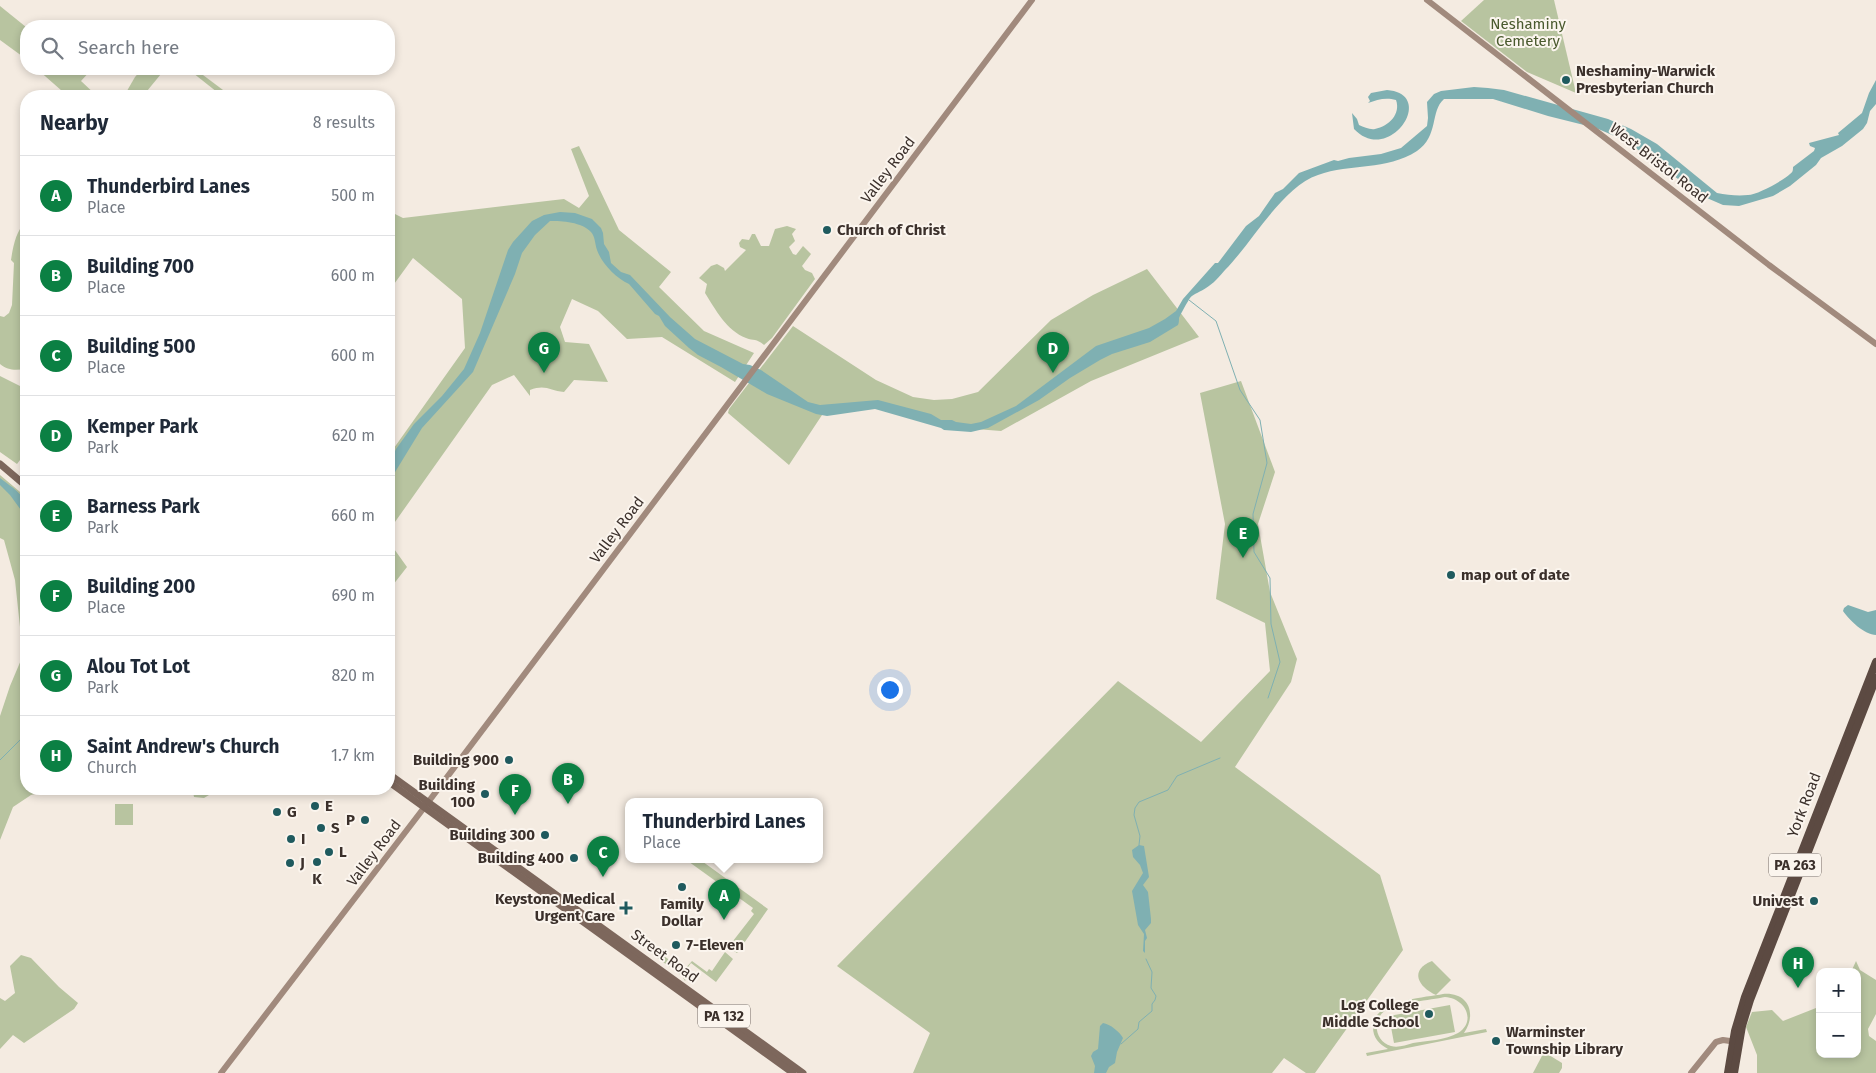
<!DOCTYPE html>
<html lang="en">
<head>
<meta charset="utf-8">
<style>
	:root { --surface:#fff; --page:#f6f6f7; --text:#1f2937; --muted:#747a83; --line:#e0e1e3; --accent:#0b8043 }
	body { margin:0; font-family:"Fira Sans",sans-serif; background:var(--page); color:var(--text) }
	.controls { position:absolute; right:15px; bottom:15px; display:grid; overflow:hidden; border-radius:10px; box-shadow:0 2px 8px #0003 }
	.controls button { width:45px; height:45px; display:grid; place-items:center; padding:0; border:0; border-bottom:1px solid var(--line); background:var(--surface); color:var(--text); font:25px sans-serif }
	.you { position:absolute; left:889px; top:689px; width:18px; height:18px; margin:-12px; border:4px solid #fff; border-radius:50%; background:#1a73e8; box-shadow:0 0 0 8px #1a73e833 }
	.badge { display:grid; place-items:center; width:32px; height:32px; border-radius:50%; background:var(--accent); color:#fff; font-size:16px; font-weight:700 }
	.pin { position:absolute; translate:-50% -41px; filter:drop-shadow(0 1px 2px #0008) }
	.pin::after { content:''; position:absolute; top:26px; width:18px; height:15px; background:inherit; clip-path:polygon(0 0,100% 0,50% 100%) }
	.popup { position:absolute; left:625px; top:798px; width:198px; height:65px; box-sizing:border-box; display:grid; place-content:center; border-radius:10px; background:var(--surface); filter:drop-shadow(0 1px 4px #0005); font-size:16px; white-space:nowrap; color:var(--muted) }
	.popup b { font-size:19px; color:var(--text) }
	.popup::after { content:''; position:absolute; left:50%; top:100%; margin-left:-10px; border:10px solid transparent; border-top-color:var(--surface) }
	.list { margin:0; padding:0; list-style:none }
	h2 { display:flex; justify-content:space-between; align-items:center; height:65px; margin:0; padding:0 20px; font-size:21px }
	h2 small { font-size:16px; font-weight:400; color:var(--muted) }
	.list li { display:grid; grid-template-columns:32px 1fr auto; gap:15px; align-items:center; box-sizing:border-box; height:80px; padding:0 20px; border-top:1px solid var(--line) }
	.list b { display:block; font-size:19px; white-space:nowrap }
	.list p { margin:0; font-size:16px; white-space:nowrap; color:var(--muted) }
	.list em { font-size:16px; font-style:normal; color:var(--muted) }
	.icon { flex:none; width:28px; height:28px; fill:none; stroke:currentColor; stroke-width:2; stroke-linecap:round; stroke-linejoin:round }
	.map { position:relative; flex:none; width:1876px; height:1073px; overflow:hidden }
	.search { position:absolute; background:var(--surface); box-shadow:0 2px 8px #0003; left:20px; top:20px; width:375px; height:55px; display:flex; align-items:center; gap:12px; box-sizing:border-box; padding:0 18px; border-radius:20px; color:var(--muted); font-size:19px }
	.panel { position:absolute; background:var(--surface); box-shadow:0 2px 8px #0003; left:20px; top:90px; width:375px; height:705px; border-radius:20px }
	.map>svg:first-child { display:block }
	.green { fill:#b8c4a0; fill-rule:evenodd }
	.water { fill:#7fb0b2 }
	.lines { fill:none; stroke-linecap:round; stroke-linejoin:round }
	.stream { stroke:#7fb0b2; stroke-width:1 }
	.secondary { stroke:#a18a7d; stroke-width:6 }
	.primary { stroke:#7d675c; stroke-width:7 }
	.highway { stroke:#5c4a42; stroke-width:8 }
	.poi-dot { fill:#1f5a5e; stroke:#fbf5ee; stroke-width:2 }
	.labels { text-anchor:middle; stroke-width:4; stroke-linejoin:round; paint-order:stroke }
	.shield { fill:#fbf5ee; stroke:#756b66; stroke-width:1 }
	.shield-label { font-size:14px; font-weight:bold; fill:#3b302b }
	.park-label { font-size:15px; fill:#4a5a2e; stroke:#fbf5ee }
	.poi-label { font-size:15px; font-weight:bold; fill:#3b302b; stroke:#fbf5ee; text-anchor:start }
	.street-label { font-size:15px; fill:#3b302b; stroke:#fbf5ee }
</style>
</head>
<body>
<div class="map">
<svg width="1876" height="1073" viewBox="0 0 1876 1073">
	<rect width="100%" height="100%" fill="#f4ebe1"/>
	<!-- green -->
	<g class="green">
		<path d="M 1484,0 L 1554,0 L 1576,93 L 1527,72 L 1461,21 Z"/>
		<path d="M 0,6 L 26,27 L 26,59 L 0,40 Z"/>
		<path d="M 37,69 L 92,69 L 81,81 L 97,96 L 65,96 L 62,91 Z"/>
		<path d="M 142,69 L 165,69 L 143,96 L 124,96 L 135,77 Z"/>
		<path d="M 188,69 L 195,69 L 231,96 L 222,96 Z"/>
		<path d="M 579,146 L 619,230 L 671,272 L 659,287 L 704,331 L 754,353 L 735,382 L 662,337 L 627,339 L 598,311 L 572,299 L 560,327 L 565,342 L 589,344 L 608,382 L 574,380 L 564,392 C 550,391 546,384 530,390 L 530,396 L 514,375 L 492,385 L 390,529 L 392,546 L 407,567 L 389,590 L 389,455 L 465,348 L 462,299 L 413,258 L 389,291 L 389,211 L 403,218 L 564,199 L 579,208 L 589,196 L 571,149 Z"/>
		<path d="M 26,222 L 26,369 C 16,370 8,371 0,364 L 0,316 L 4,317 L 9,313 L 12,305 L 14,263 L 11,260 C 13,247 16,230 26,222 Z"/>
		<path d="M 787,226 L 796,229 L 792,234 L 795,241 L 789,247 L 793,254 L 796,255 L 803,246 L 811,254 L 802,266 L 805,270 L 812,273 L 815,279 L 772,338 L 764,345 C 756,338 754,341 746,338 C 727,331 715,309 705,293 L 707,284 L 699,278 L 711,266 L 717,264 L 724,268 L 725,271 L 746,250 L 740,247 L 739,243 L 742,239 L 749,240 L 752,234 L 755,234 L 761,246 L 769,246 L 775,229 Z"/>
		<path d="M 1147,269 L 1199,337 L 1091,381 L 1001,431 L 950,427 L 872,407 L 824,412 L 789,465 L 728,413 L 729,409 L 793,326 L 876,380 L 913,397 L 934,400 L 952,399 L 978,392 L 1051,320 L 1093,295 Z"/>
		<path d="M 0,376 L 24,388 L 26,387 L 26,452 L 17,464 L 0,452 Z"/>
		<path d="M 1241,381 L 1275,472 L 1258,524 L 1270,592 L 1297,659 L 1291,682 L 1235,767 L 1380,875 L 1403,950 L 1315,1073 L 1306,1073 L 1284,1058 L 1272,1073 L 913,1073 L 930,1033 L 837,966 L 1118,681 L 1201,742 L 1270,671 L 1265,623 L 1216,599 L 1225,524 L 1200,393 Z"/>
		<path d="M 0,475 L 26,497 L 26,630 L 20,627 L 15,580 L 4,540 L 0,538 Z"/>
		<path d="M 26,654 L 26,789 L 53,789 L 31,795 L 13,807 L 0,840 L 0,716 L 10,686 L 21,660 Z"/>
		<path d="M 188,789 L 219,789 L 204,798 L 194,797 L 193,792 Z"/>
		<rect x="115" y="804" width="18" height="21"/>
		<path d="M 685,859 L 699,859 L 768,909 L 737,953 L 728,947 L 727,945 L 731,940 L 733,941 L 754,914 L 751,911 L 753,908 Z"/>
		<path d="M 657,947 L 658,952 L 684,970 L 692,961 L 707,972 L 709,969 L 712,971 L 725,952 L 733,959 L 716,982 L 691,963 L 683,974 L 686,979 L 685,981 L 682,976 L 652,954 L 655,948 Z"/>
		<path d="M 21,955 L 31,958 L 59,987 L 78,1003 L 74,1009 L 24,1043 L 13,1035 L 0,1049 L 0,998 L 5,1001 L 15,993 L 10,966 Z"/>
		<path d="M 1432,961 L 1451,980 L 1436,995 C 1418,987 1409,970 1432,961 Z"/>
		<path d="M 1856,961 L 1860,970 L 1876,980 L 1876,1014 L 1868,1029 L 1869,1036 L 1876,1041 L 1876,1073 L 1757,1073 L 1757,1055 L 1746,1027 L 1752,1012 L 1772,1010 L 1783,1021 L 1816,1008 L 1820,1005 L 1820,1054 L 1857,1054 L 1857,972 L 1851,972 Z"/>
		<path d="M 1443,994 C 1469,992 1477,1014 1464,1033 L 1486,1029 L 1487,1032 L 1367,1056 L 1366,1053 L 1388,1049 C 1379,1044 1373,1038 1373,1027 C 1373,1000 1423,998 1443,994 ZM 1445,997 C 1465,998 1477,1021 1458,1033 C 1446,1040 1426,1041 1413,1043 C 1406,1045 1398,1048 1391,1046 C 1374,1041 1372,1019 1386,1010 C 1398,1003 1431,1000 1445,997 Z"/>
		<path d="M 1450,1005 L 1455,1032 L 1394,1043 L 1389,1016 Z"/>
		<path d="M 1544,1052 L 1562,1063 L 1562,1068 L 1559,1073 L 1533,1073 Z"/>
	</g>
	<!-- water -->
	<g class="water">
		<path d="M 1876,80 L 1876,104 L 1870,111 L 1867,123 L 1863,129 L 1842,146 L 1821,158 L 1816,165 L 1790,186 L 1773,196 L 1739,206 L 1723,205 L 1700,195 L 1626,141 L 1596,128 L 1548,116 L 1493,99 L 1444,99 C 1430,111 1439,136 1417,151 C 1386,171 1351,163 1318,175 C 1282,187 1252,243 1225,270 C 1220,276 1213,284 1206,288 C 1201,292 1194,293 1190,298 C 1188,301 1180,315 1179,318 C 1179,320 1179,323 1178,325 L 1150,342 L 1112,354 L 1100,360 L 1070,378 L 1039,400 L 988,428 L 971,432 L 944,430 L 941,428 L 875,409 L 827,416 L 816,414 L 767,394 L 721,367 L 698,355 L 689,348 L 665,326 L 659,316 L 655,314 L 629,284 C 616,278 602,264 597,250 C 595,244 595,236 591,232 C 582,222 562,221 550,221 L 535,235 L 522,253 L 515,274 L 473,372 L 422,428 L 389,482 L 389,465 L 396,449 L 414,424 L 442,396 L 464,369 L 480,333 L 508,250 L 513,242 L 532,221 L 544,215 L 560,212 L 575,213 L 592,219 L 601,228 L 603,233 L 604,244 L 609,252 L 611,263 L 621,272 L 630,275 L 670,317 L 695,339 L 743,364 L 750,365 L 761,370 L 808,402 L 820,405 L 878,400 L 931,414 L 941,420 L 952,420 L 956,422 L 971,424 L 981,422 L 1016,406 L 1096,346 L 1149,328 L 1165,319 L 1176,311 L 1183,299 L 1215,263 L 1218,263 L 1246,226 L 1259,216 L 1275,193 L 1283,189 L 1299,173 L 1334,160 L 1338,161 L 1349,158 L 1381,154 L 1401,148 L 1427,126 L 1428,118 L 1427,102 L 1434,94 L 1441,91 L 1474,87 L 1488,88 L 1504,90 L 1608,119 L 1631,129 L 1657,144 L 1717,193 C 1727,195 1738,196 1748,195 C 1757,195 1784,180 1790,174 C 1793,172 1793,170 1793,167 L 1814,151 L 1815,148 L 1810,146 L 1809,143 L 1839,135 L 1838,133 L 1862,113 L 1869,93 Z"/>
		<path d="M 1387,90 C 1438,94 1389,166 1354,129 L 1352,113 L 1357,119 L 1359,125 C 1364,127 1370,130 1375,129 C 1389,126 1401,114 1396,100 C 1385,97 1377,100 1368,103 L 1370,101 L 1368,97 L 1371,93 Z"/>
		<path d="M 0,478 C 18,492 26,494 26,517 L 10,495 L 0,485 Z"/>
		<path d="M 1848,605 L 1868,612 L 1876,610 L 1876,635 C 1865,635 1849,620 1843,611 L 1844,608 Z"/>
		<path d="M 1139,845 L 1144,846 L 1149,877 L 1143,885 L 1148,892 L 1151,919 L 1151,923 L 1145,930 L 1147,938 L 1145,941 L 1145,953 L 1143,951 L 1144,934 L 1138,925 L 1132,891 L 1143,873 L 1140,865 L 1133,857 L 1132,850 Z"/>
		<path d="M 1103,1023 C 1110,1024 1120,1032 1123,1038 L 1117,1052 L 1115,1063 L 1109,1067 L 1106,1073 L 1094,1073 L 1095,1066 L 1091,1056 L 1093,1052 L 1098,1049 L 1100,1026 Z"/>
	</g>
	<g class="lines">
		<!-- stream -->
		<g class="stream">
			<path d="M 1189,300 L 1216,321 L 1240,390 L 1260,420 L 1267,463 L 1253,514 L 1254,552 L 1270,578 L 1271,624 L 1280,662 L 1268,698"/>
			<path d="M 0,760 L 26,734"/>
			<path d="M 1139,845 L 1140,836 L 1134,815 L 1135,808 L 1139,802 L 1168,790 L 1177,776 L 1220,758"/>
			<path d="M 1121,1044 L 1138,1029 L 1139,1022 L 1152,1011 L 1152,1004 L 1155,1000 L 1156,996 L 1151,988 L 1152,972 L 1146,959"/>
		</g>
		<!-- secondary -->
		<g class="secondary">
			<path d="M 1427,0 L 1769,265 L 1876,344"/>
			<path d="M 221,1073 L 420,813 L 1032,0"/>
			<path d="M 1691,1073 L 1716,1042 L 1723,1040 L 1737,1042"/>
		</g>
		<!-- primary -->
		<g class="primary">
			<path d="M 0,464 L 26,486"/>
			<path d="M 389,774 L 803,1073"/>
			<path d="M 389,782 L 793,1073"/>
		</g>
		<!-- highway -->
		<g class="highway">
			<path d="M 1728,1073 L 1735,1031 L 1745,997 L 1876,662"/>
			<path d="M 1734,1073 L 1742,1026 L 1750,1000 L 1876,678"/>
		</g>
	</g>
	<!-- markers -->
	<g class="poi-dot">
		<circle cx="1566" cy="80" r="5"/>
		<circle cx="827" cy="230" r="5"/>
		<circle cx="1451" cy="575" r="5"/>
		<circle cx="509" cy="760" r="5"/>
		<circle cx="485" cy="794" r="5"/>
		<circle cx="315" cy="806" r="5"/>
		<circle cx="277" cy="812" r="5"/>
		<circle cx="365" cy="820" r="5"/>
		<circle cx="321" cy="828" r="5"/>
		<circle cx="545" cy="835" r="5"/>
		<circle cx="291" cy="839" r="5"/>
		<circle cx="329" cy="852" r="5"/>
		<circle cx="574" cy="858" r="5"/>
		<circle cx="317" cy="862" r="5"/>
		<circle cx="290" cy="863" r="5"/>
		<circle cx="682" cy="887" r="5"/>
		<circle cx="1814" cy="901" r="5"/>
		<path d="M623.5 900.5h5v5h5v5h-5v5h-5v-5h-5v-5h5z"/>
		<circle cx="676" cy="945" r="5"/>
		<circle cx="1429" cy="1014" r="5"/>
		<circle cx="1496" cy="1041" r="5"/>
	</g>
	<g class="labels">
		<!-- shield labels -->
		<g class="shield">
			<rect x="1769" y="853.5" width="52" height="23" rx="4"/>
			<rect x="698" y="1004.5" width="52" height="23" rx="4"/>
		</g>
		<g class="shield-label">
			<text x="1795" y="870">PA 263</text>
			<text x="724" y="1021">PA 132</text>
		</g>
		<!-- park labels -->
		<g class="park-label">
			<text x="1528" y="29">Neshaminy<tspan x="1528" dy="17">Cemetery</tspan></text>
		</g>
		<!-- poi labels -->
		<g class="poi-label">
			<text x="1576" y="76">Neshaminy-Warwick<tspan x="1576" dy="17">Presbyterian Church</tspan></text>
			<text x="837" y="235">Church of Christ</text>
			<text x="1461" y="580">map out of date</text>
			<text x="499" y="765" text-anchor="end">Building 900</text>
			<text x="475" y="790" text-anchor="end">Building<tspan x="475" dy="17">100</tspan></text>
			<text x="325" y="811">E</text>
			<text x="287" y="817">G</text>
			<text x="355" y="825" text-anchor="end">P</text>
			<text x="331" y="833">S</text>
			<text x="535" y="840" text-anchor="end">Building 300</text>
			<text x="301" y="844">I</text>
			<text x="339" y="857">L</text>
			<text x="564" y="863" text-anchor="end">Building 400</text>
			<text x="300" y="868">J</text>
			<text x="317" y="884" text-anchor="middle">K</text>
			<text x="615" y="904" text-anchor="end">Keystone Medical<tspan x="615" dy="17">Urgent Care</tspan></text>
			<text x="1804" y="906" text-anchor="end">Univest</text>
			<text x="682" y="909" text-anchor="middle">Family<tspan x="682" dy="17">Dollar</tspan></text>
			<text x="686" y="950">7-Eleven</text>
			<text x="1419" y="1010" text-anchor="end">Log College<tspan x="1419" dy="17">Middle School</tspan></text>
			<text x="1506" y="1037">Warminster<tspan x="1506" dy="17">Township Library</tspan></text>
		</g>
		<!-- street labels -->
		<g class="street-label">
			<text transform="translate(1659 163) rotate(38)" y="5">West Bristol Road</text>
			<text transform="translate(888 170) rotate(-53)" y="5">Valley Road</text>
			<text transform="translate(617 530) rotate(-53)" y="5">Valley Road</text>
			<text transform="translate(1804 805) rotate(-69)" y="5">York Road</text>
			<text transform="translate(374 853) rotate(-53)" y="5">Valley Road</text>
			<text transform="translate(665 956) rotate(36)" y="5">Street Road</text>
		</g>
	</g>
</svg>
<div class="controls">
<button>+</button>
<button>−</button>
</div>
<div class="you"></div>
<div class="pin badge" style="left:724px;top:920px">A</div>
<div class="popup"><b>Thunderbird Lanes</b>Place</div>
<div class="pin badge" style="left:568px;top:804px">B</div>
<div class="pin badge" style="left:603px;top:877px">C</div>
<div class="pin badge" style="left:1053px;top:373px">D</div>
<div class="pin badge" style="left:1243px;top:558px">E</div>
<div class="pin badge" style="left:515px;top:815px">F</div>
<div class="pin badge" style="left:544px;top:373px">G</div>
<div class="pin badge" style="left:1798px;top:988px">H</div>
<div class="search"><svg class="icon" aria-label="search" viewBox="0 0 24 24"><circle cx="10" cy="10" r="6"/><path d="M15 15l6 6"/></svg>Search here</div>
<section class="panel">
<h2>Nearby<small>8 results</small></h2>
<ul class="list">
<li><span class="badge">A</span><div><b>Thunderbird Lanes</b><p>Place</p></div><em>500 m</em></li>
<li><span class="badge">B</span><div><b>Building 700</b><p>Place</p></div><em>600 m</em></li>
<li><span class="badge">C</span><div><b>Building 500</b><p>Place</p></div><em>600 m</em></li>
<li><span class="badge">D</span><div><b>Kemper Park</b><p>Park</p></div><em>620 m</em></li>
<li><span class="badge">E</span><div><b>Barness Park</b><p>Park</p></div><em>660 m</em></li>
<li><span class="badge">F</span><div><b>Building 200</b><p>Place</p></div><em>690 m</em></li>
<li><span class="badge">G</span><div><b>Alou Tot Lot</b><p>Park</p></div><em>820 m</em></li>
<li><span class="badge">H</span><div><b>Saint Andrew's Church</b><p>Church</p></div><em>1.7 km</em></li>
</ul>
</section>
</div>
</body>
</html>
